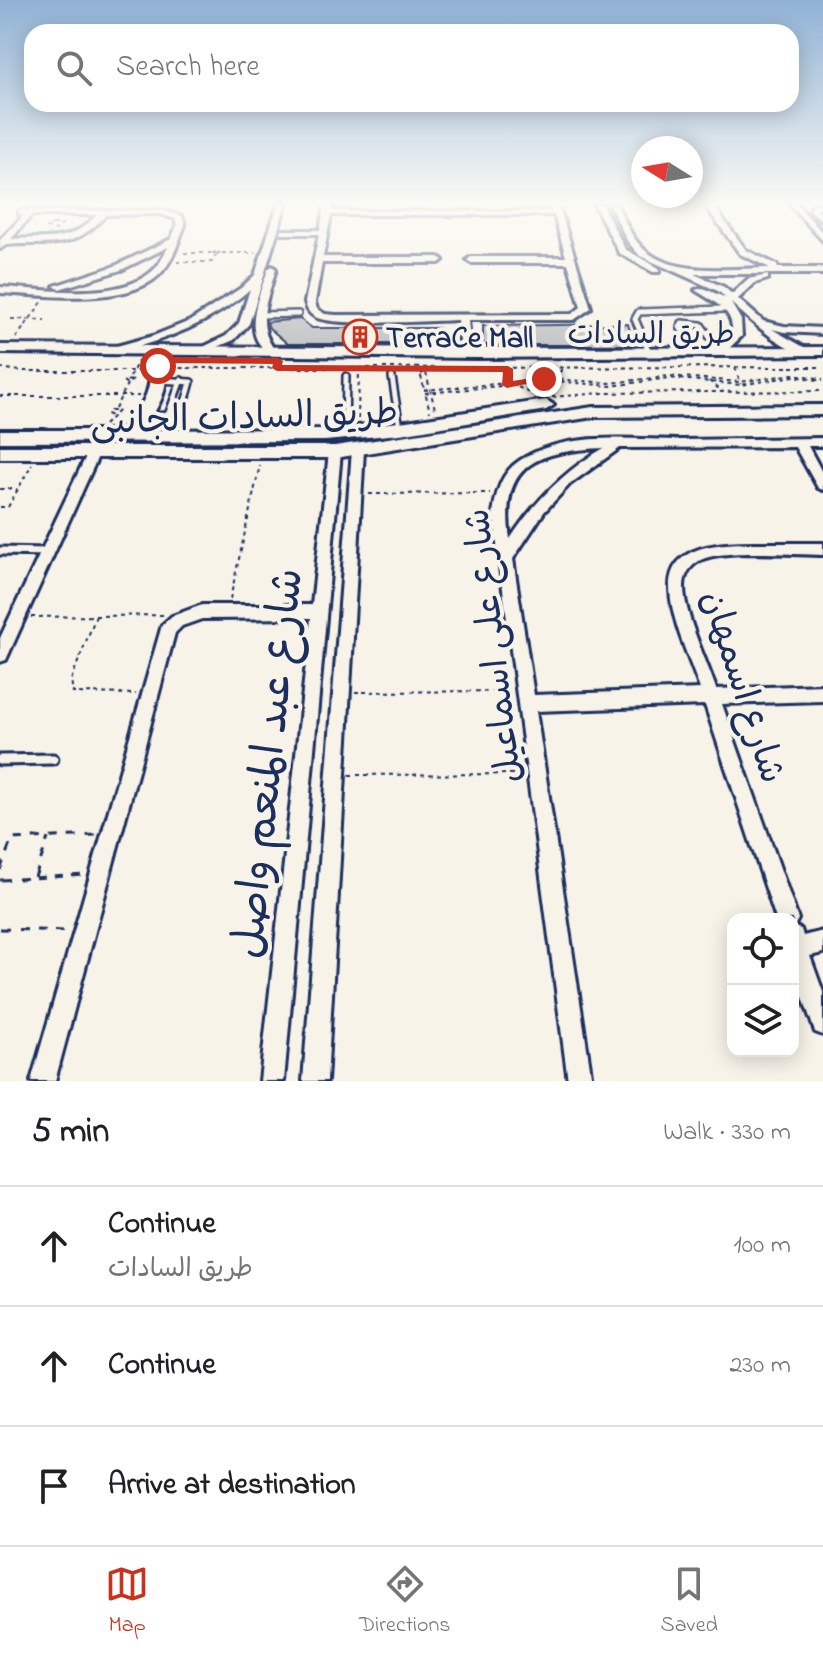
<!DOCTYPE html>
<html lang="en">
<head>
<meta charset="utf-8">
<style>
	:root { --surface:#fff; --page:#f6f6f6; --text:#202124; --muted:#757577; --line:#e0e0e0; --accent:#c8321e }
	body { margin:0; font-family:"Indie Flower","Playpen Sans Arabic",sans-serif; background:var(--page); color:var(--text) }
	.controls { position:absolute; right:24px; bottom:24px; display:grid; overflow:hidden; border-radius:16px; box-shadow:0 4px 20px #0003 }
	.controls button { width:72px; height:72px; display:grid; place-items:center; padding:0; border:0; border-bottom:2px solid var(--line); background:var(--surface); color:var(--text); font:40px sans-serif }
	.compass { position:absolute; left:631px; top:136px; width:72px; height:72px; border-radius:50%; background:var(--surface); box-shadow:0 4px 20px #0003; rotate:281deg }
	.stop { position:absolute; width:24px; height:24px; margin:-18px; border:6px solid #c8321e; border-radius:50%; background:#fff }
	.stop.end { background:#c8321e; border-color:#fff; box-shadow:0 2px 8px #0008 }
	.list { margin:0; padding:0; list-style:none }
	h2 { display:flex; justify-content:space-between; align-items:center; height:104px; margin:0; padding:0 32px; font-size:34px }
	h2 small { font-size:26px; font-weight:400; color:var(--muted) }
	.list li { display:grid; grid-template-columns:52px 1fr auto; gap:24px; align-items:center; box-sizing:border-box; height:120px; padding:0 32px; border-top:2px solid var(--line) }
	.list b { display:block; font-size:30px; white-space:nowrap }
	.list p { margin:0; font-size:26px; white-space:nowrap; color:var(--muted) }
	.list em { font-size:26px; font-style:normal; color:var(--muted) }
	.icon { flex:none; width:44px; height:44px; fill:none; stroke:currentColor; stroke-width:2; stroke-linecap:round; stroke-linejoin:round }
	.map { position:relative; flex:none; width:823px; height:1081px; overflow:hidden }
	.search { position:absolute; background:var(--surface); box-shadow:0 4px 20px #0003; left:24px; right:24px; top:24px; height:88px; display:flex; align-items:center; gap:20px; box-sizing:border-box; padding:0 28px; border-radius:24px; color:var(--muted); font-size:30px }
	.sheet { height:464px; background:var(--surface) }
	nav { display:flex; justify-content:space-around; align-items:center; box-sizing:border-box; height:112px; border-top:2px solid var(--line); background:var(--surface); font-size:22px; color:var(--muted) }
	nav a { display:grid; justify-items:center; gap:4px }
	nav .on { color:var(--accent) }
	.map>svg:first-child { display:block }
	.building { fill:#c0c3c5; stroke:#1b2f5e; stroke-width:2 }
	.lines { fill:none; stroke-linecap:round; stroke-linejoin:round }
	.lane-far3-casing { stroke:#1b2f5e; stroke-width:8 }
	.lane-far2-casing { stroke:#1b2f5e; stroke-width:10 }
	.lane-far1-casing { stroke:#1b2f5e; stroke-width:13 }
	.lane-casing { stroke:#1b2f5e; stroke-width:15 }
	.street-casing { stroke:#1b2f5e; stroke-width:6 }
	.secondary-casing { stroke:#1b2f5e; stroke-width:6 }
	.path-far1 { stroke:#1b2f5e; stroke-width:2; stroke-dasharray:4 4; stroke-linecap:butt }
	.path { stroke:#1b2f5e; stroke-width:3; stroke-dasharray:9 9; stroke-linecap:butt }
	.lane-far3 { stroke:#f7f3e8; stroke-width:4 }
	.lane-far2 { stroke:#f7f3e8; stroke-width:5 }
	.lane-far1 { stroke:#f7f3e8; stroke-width:7 }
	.lane { stroke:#f7f3e8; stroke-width:9 }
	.street { fill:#f7f3e8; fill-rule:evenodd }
	.secondary { fill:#f7f3e8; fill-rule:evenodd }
	.route { fill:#c8321e }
	.labels { text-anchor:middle; stroke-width:8; stroke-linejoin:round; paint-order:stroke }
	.far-street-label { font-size:30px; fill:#1b2f5e; stroke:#f7f3e8 }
	.far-poi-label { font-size:30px; font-weight:bold; fill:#1b2f5e; stroke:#f7f3e8; text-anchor:start }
	.street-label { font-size:36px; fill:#1b2f5e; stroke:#f7f3e8 }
	.near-street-label { font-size:44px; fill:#1b2f5e; stroke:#f7f3e8 }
</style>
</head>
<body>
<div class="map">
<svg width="823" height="1081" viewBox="0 0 823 1081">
	<rect width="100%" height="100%" fill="#f7f3e8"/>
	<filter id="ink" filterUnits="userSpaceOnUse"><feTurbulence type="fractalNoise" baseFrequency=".0125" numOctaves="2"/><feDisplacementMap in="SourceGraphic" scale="16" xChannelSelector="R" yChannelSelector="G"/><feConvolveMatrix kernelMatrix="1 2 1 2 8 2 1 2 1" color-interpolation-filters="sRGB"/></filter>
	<g filter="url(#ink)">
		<!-- building -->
		<g class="building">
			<path d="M 300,319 L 312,328 L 439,328 L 442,344 L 288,344 L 269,328 L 267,322 Z"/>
			<path d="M 628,324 L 634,345 L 483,345 L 483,326 Z"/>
		</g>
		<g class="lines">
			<!-- lane-far3 casing -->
			<g class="lane-far3-casing">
				<path id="lane-far3" d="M 663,311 L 730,309"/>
			</g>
			<!-- lane-far2 casing -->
			<g class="lane-far2-casing">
				<g id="lane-far2">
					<path d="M 259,315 L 298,314"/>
					<path d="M 694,351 L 680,327 L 682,323 L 701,325 L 720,351"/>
					<path d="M 649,352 L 635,319 L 639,312 L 724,309"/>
					<path d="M 392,377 L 400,428"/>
					<path d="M 168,415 L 181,380"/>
					<path d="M 146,416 C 180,415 182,416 191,382 L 160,380"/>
					<path d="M 345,434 L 346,376"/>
				</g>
			</g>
			<!-- lane-far1 casing -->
			<g class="lane-far1-casing">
				<path id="lane-far1" d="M 0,551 L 48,552"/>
			</g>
			<!-- lane casing -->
			<g class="lane-casing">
				<path id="lane" d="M 0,760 L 53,759"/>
			</g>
			<!-- street casing -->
			<g class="street-casing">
				<g id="street">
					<path d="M 278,204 L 286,204 L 249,324 L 234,340 L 208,351 L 200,351 L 199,349 L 226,336 L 239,323 L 250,289 C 212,323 166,340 117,352 L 113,351 L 113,347 L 153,336 L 190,321 L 241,288 L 255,275 Z"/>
					<path d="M 325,204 L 333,204 L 332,211 L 552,211 L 550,204 L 558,204 L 591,308 L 574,320 L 468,320 L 471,353 L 466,356 L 461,353 L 458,320 C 431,321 335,327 315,317 C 308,313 307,309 305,302 L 319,234 L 283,234 L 279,232 L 283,230 L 320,230 ZM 331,215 L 554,215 L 566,257 L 471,257 L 467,260 L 471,263 L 568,263 L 581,307 L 572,314 L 336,315 L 325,314 L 317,309 L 315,302 L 322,263 L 439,263 L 443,260 L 439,257 L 323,257 Z"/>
					<path d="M 594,204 L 602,204 L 625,249 L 659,268 L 659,272 L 653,272 L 619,253 Z"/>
					<path d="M 609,204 L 617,204 C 623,217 629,232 638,243 C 666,278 730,268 770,268 L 740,254 L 704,204 L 712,204 L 746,250 L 777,265 L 778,268 L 823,268 L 823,274 L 694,274 L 724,287 L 732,294 L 748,279 L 768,275 L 768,279 L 755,283 L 738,299 L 763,321 L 784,326 L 823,328 L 823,334 L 784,332 L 772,329 L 811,351 L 810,353 C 785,354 749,319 731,303 L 741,320 L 742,336 L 724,353 L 716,353 L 716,349 L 732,335 C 735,309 713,302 695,290 L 703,288 L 726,298 L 718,291 L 640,256 L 628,242 Z"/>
					<path d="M 789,204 L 797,204 L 823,233 L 823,241 Z"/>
					<path d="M 813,204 L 821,204 L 818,210 L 823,215 L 823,222 L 810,210 Z"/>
					<path d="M 32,209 L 36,211 L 161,210 L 182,216 L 185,225 C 178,242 173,262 159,275 C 126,307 43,295 0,293 L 0,287 C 42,289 116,301 150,273 C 159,267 163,256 168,247 L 121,270 L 59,289 L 54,286 L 115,266 L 171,239 L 177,225 L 175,219 L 160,214 L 106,215 C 71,253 51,241 6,245 L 0,249 L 0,240 L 24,215 L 19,215 L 19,211 ZM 32,215 L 97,215 C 68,245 48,236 11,239 Z"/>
					<path d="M 272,266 L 276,269 C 268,299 254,323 275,350 L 270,353 C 239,336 260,294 268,269 Z"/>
					<path d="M 823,438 L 823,446 L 808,446 L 823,474 L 823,490 L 818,488 L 795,447 L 620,448 L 570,484 L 544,512 L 513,559 L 534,695 L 700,689 C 690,660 671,620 670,589 C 668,541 728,543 761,543 C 782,543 802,543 823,543 L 823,555 C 794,555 722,548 699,561 C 689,567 684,576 684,587 C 684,615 707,661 716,689 L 823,685 L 823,701 L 722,704 L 798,919 L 794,927 L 801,929 L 803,936 L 823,931 L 823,953 L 810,956 L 823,992 L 823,1035 L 815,1032 L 793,969 L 793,919 L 776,919 L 705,705 L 536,711 L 592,1081 L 568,1081 L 493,514 C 496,493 501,473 519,461 C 564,430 630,440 682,440 C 729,439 776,439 823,438 ZM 604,448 C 565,470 535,501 510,539 C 499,463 538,451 604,448 Z"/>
					<path d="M 358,446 L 364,450 L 327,1081 L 303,1081 L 352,450 Z"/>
					<path d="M 94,448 L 100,452 L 6,660 L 0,662 L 0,638 L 88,452 Z"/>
					<path d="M 335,448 L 341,452 L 284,1081 L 260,1081 L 311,618 L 202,619 L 182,626 L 175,633 L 55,1081 L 31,1081 L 162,625 L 172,616 L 202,605 L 312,605 L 329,452 Z"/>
				</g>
			</g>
			<!-- secondary casing -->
			<g class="secondary-casing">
				<g id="secondary">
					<path d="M 0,345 L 477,348 L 823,347 L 823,355 L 477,358 L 0,353 Z"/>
					<path d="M 156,355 L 164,360 C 171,388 159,410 140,430 L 325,429 L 400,422 L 546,400 L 554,405 L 546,410 L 400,434 L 325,441 L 0,442 L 0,430 L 119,430 C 141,410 155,390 148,360 Z"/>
					<path d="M 823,405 L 823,415 L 593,417 L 335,458 L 0,458 L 0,446 L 335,446 L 593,407 Z"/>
				</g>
			</g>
			<!-- path-far1 -->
			<g class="path-far1">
				<path d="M 53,224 L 62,224 L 56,230 L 46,228 Z"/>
				<path d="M 220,252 L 216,255 L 213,253 Z"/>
				<path d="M 184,253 L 211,253"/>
				<path d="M 222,253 L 255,253"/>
				<path d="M 177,262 L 212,262 L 216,255"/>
				<path d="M 11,319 L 45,320"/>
				<path d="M 16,338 L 43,301"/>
				<path d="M 0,368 L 20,371 L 143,371"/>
				<path d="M 351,368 L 823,367"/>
				<path d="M 419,368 L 424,389"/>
				<path d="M 735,368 L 741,384"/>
				<path d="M 507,371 L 507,384"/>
				<path d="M 173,372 L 178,368 L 344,368"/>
				<path d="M 426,373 L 435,409"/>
				<path d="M 421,374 L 432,368"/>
				<path d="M 130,377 L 138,361"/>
				<path d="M 555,379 L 562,369"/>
				<path d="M 133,380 L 127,384 L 123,381 Z"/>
				<path d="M 709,381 L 723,392"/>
				<path d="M 530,385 L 538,389 L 532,393"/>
				<path d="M 518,387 L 533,395"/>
				<path d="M 424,390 L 555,379 L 611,383 L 669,376 L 740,382 L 794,374 L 823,379"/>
				<path d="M 425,393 L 555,381 L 611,386 L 669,378 L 741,385 L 794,376 L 823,381"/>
				<path d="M 426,395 L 430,412"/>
				<path d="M 0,396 L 139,396"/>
				<path d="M 552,397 L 602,393 L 823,391"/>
				<path d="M 115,409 L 127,384"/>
				<path d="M 358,419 L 359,369"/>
				<path d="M 104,425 L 118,411 L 110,411 L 107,414 L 111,416"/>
				<path d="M 0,489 L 17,489"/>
				<path d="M 369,494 L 490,493"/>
				<path d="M 0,507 L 8,507 L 32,464"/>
				<path d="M 230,599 L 260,465"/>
				<path d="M 96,616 L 71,680 L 73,693 L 136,694"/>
				<path d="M 31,617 L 165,615"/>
				<path d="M 355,692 L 508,691"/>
				<path d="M 349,775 L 523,774"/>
			</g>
			<!-- path -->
			<g class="path">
				<path d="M 0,870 L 12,839 L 97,835"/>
				<path d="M 35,877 L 48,838"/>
				<path d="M 0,880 L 83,875"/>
				<path d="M 0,929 L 67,931"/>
			</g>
			<!-- lane-far3 -->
			<use href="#lane-far3" class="lane-far3"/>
			<!-- lane-far2 -->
			<use href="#lane-far2" class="lane-far2"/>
			<!-- lane-far1 -->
			<use href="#lane-far1" class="lane-far1"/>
			<!-- lane -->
			<use href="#lane" class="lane"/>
			<!-- street -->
			<use href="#street" class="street"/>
			<!-- secondary -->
			<use href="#secondary" class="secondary"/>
		</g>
	</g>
	<!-- sky -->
	<linearGradient id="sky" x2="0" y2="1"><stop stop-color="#90b2d5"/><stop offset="0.57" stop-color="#fbfaf5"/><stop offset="1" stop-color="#fbfaf5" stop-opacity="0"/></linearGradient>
	<rect width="823" height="356" fill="url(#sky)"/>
	<!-- route -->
	<path class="route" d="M 156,357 L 278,358 L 283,361 L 282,365 L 508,366 L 513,369 L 513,381 L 544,376 L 549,379 L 507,388 L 502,385 L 503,372 L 277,371 L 272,368 L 273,364 L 162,363 L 163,366 L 158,369 L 151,360 Z"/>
	<!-- icons -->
	<defs>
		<g id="building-ring" transform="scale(1.8)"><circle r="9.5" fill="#f7f3e8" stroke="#c8321e" stroke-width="1.5"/><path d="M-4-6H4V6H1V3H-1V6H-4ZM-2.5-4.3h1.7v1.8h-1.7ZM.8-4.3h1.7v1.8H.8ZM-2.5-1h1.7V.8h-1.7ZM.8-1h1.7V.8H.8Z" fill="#c8321e"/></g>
	</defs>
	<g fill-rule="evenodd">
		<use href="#building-ring" x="360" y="337"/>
	</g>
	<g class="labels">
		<!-- far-street labels -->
		<g class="far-street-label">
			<text x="651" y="343">طريق السادات</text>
		</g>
		<!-- far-poi labels -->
		<g class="far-poi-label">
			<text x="386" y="347">TerraCe Mall</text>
		</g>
		<!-- street labels -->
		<g class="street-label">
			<text transform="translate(244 415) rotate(-2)" y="13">طريق السادات الجانبى</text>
			<text transform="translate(491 646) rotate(-97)" y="13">شارع على اسماعيل</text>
			<text transform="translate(745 686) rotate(72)" y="13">شارع اسمهان</text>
		</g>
		<!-- near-street labels -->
		<g class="near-street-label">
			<text transform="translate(266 763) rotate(-84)" y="15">شارع عبد المنعم واصل</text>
		</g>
	</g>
</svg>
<div class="controls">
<button><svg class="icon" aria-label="locate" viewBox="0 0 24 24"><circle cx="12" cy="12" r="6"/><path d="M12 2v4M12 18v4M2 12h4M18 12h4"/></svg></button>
<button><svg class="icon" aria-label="layers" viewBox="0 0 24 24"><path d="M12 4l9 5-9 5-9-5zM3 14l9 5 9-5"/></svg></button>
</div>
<svg class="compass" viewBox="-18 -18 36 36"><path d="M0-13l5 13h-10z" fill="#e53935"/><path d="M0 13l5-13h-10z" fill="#757577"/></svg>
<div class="stop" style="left:158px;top:366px"></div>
<div class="stop end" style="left:544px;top:379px"></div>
<div class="search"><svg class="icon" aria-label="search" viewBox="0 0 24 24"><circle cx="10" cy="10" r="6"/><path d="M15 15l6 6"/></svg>Search here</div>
</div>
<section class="sheet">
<h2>5 min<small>Walk · 330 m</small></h2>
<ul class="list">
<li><svg class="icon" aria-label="ahead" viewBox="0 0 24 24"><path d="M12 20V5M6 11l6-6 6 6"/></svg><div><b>Continue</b><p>طريق السادات</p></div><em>100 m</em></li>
<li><svg class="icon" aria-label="ahead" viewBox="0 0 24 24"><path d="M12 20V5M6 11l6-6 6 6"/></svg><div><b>Continue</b></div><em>230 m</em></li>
<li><svg class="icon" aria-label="arrive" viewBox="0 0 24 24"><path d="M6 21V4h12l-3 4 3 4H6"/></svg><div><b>Arrive at destination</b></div></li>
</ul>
</section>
<nav>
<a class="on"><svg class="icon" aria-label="map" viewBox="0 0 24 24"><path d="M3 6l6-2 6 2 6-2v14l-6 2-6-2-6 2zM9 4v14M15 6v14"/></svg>Map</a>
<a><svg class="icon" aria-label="directions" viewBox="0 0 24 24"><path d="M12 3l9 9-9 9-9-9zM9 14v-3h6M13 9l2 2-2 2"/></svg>Directions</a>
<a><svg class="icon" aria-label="saved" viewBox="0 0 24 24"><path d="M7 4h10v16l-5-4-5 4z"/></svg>Saved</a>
</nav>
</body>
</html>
